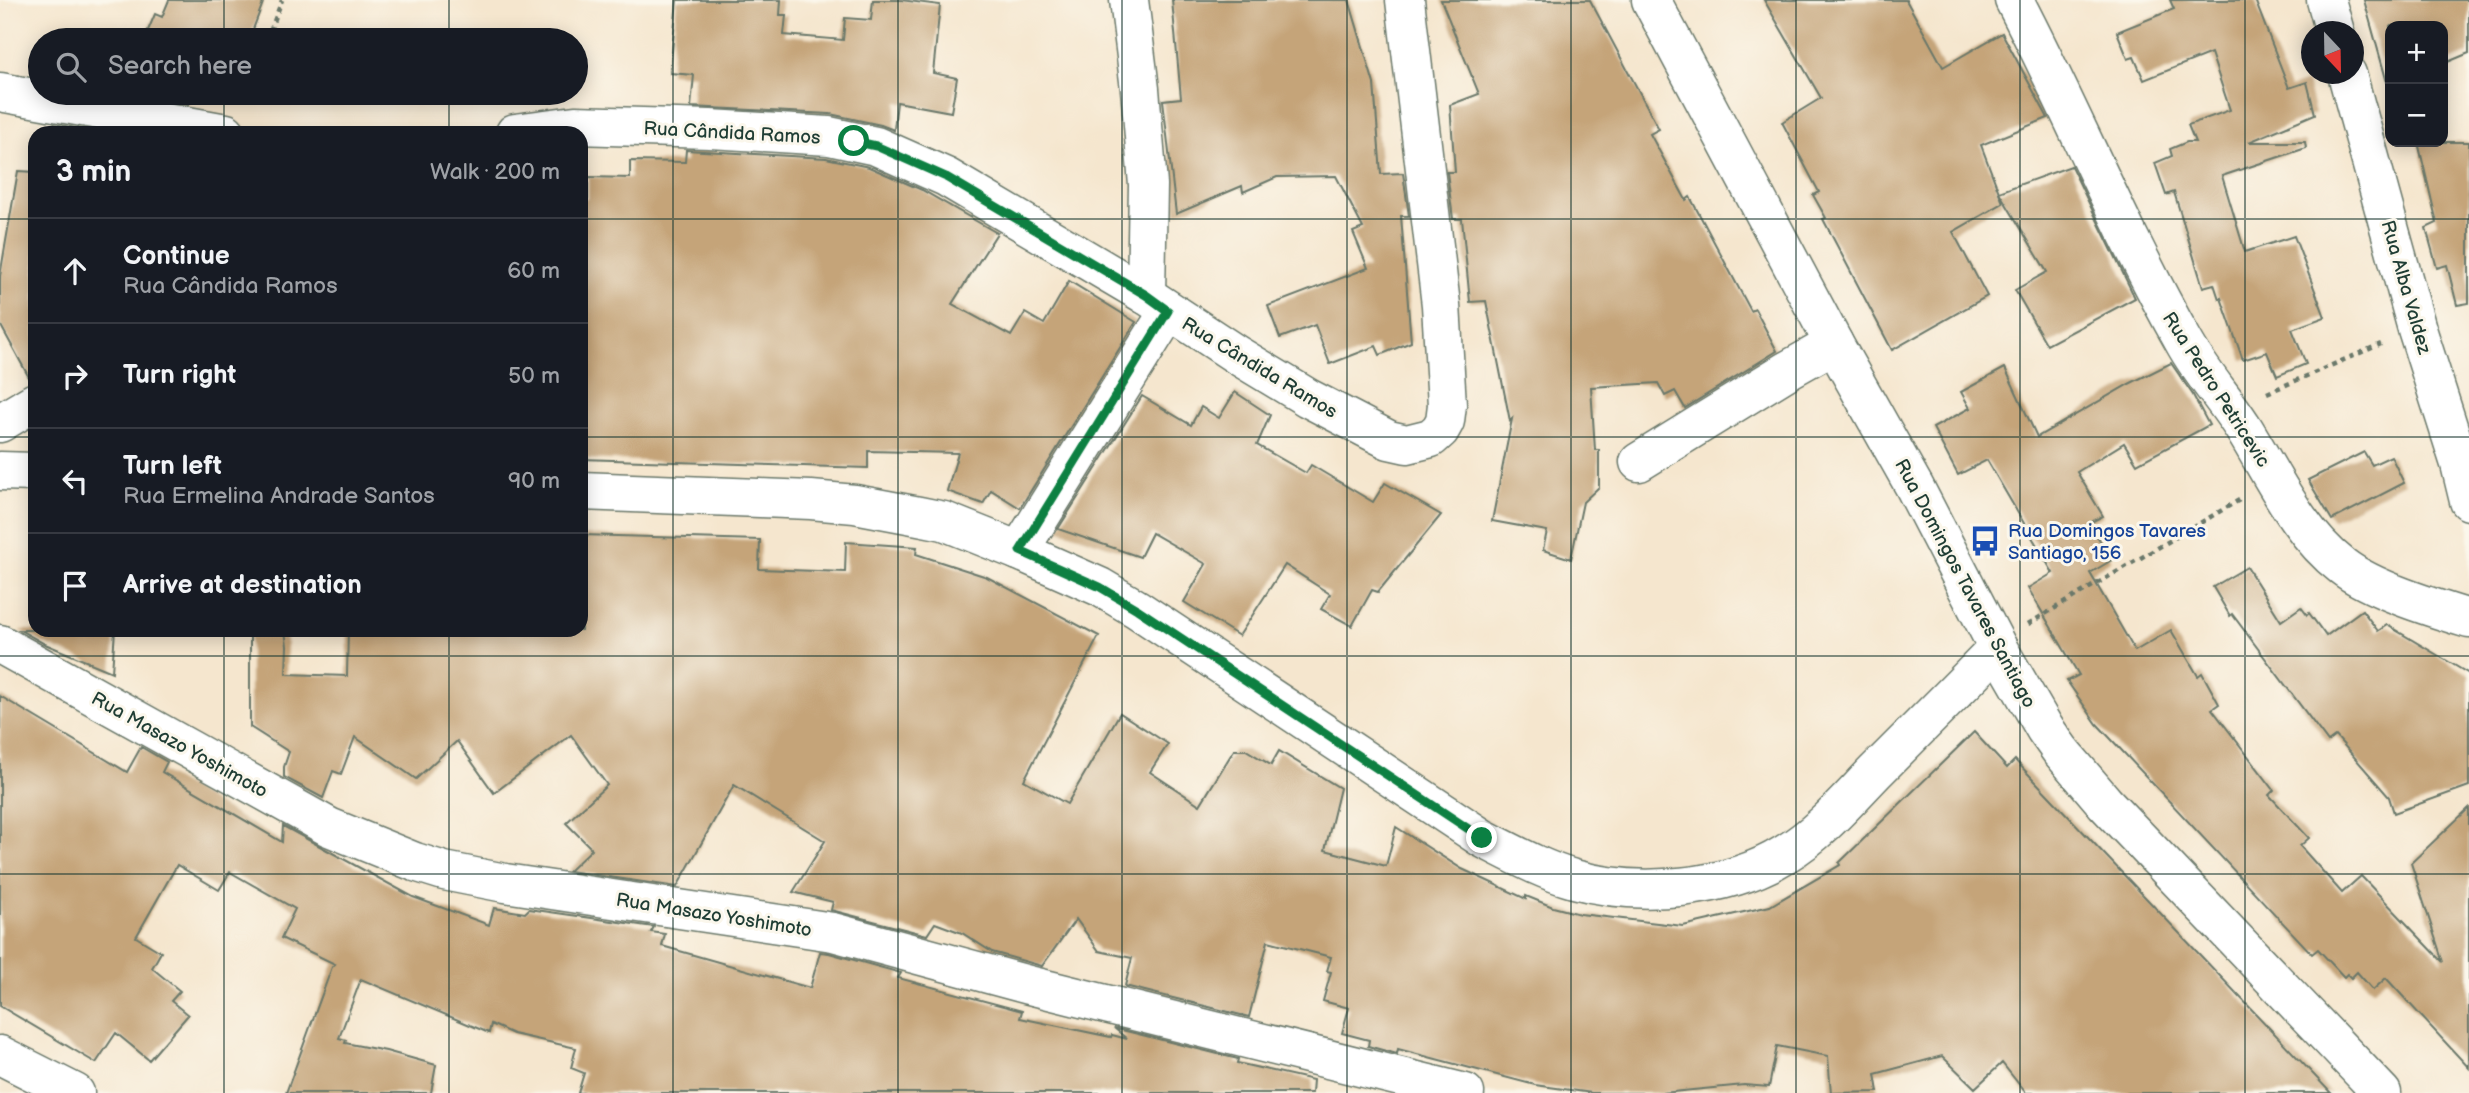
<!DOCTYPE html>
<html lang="en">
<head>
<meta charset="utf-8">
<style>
	:root { --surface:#171b24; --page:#20242c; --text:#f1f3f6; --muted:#9ea1a6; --line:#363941 }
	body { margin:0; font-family:"Balsamiq Sans",sans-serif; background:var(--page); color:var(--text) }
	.controls { position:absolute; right:21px; top:21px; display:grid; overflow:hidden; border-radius:14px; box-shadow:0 4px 18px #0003 }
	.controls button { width:63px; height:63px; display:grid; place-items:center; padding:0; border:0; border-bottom:2px solid var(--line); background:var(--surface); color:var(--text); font:35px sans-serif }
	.compass { position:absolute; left:2301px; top:21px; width:63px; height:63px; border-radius:50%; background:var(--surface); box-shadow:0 4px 18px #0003; rotate:158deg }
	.stop { position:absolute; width:21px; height:21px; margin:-16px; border:5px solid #0b8043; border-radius:50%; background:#fff }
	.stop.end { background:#0b8043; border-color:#fff; box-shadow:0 2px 7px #0008 }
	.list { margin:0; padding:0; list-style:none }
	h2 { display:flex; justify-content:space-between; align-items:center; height:91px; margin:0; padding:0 28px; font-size:30px }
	h2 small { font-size:23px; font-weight:400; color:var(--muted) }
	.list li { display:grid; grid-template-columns:46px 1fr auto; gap:21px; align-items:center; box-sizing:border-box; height:105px; padding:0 28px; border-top:2px solid var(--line) }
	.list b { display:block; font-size:26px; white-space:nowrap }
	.list p { margin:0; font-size:23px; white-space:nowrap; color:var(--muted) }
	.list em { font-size:23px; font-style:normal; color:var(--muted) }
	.icon { flex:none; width:38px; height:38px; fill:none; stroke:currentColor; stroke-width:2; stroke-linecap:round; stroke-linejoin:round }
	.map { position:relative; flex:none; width:2469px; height:1093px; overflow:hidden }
	.search { position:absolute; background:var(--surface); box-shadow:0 4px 18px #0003; left:28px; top:28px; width:560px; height:77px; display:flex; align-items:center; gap:18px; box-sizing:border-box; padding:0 24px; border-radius:38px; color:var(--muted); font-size:26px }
	.panel { position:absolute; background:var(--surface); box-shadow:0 4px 18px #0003; left:28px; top:126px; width:560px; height:511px; border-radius:21px }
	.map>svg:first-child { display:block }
	.building { fill:#c5a479 }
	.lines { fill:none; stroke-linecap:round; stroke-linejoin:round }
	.minor-casing { stroke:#6a786a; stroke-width:41 }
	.path { stroke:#6a786a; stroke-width:4.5; stroke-dasharray:5 5; stroke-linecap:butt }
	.minor { stroke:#fff; stroke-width:38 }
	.route { stroke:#0b8043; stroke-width:9 }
	.grid { fill:none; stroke:#1f3d34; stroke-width:2; stroke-opacity:0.55 }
	.labels { text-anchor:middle; stroke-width:6; stroke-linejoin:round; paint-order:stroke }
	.street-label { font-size:19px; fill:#1f3d34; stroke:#fbf7ec }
	.transit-label { font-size:19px; fill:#164399; stroke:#fbf7ec; text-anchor:start }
</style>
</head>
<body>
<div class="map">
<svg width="2469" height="1093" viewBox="0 0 2469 1093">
	<rect width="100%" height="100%" fill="#fbf7ec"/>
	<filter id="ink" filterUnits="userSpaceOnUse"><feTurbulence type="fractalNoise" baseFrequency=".0143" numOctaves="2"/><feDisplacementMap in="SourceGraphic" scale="14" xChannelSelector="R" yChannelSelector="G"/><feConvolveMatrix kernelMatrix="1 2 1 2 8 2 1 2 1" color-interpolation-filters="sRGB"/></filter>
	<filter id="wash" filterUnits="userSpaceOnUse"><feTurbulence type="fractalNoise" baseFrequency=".00686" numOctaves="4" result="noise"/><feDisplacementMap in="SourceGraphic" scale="28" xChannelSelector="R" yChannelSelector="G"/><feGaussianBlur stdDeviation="1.57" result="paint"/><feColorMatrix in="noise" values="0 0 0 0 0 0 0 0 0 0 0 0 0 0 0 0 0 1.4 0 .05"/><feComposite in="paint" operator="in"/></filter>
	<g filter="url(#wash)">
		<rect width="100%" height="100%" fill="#f5e6ce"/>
		<g id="blocks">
			<!-- building -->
			<g class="building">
				<path d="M 169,0 L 264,0 L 249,40 L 144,40 L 155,14 L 162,17 Z"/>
				<path d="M 677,0 L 781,0 L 780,15 L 786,15 L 784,35 L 843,40 L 845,18 L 871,20 L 873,0 L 901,0 L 940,5 L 933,73 L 957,78 L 951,112 L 897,102 L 894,130 L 881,125 L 830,114 L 691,107 L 694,75 L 670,73 Z"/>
				<path d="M 1172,0 L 1349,0 L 1374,84 L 1381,174 L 1403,173 L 1409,216 L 1401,216 L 1411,342 L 1380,355 L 1376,346 L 1330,364 L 1315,325 L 1280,338 L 1268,306 L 1368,268 L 1353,232 L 1363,228 L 1336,176 L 1277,177 L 1243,192 L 1242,186 L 1176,214 L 1163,100 L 1181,98 Z"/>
				<path d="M 1441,0 L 1590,0 L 1659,129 L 1650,134 L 1686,200 L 1690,197 L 1751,311 L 1755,309 L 1777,351 L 1685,408 L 1675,391 L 1665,396 L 1658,383 L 1591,387 L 1595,450 L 1599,450 L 1599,487 L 1583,502 L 1571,559 L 1543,550 L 1547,531 L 1492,521 L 1512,419 L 1510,421 L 1486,301 L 1470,302 L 1462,219 L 1453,219 L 1447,172 L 1455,172 L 1450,105 L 1479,94 Z"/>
				<path d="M 1764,0 L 1906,0 L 1943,67 L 2002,33 L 2048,118 L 1981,145 L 2003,203 L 1953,232 L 1987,296 L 1892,350 L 1823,219 L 1826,218 L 1813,195 L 1819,192 L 1782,122 L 1821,98 Z"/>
				<path d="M 2170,0 L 2255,0 L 2289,88 L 2307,82 L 2315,114 L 2249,142 L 2305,142 L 2306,148 L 2222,176 L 2245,252 L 2294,236 L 2325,317 L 2292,329 L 2306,364 L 2277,376 L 2267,352 L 2243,360 L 2221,298 L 2219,299 L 2214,284 L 2203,287 L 2174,192 L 2166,195 L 2155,163 L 2172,156 L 2170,149 L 2187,142 L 2195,142 L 2188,125 L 2230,110 L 2211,53 L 2144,80 L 2134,57 L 2128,59 L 2117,32 L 2174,9 Z"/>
				<path d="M 2364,0 L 2469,0 L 2469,53 L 2443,64 L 2443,26 L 2390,26 L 2390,85 L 2388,86 Z"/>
				<path d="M 127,93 L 216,93 L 214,99 L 190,95 L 189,104 Z"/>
				<path d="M 54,124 L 103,133 L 53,133 Z"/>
				<path d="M 2418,142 L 2469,142 L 2469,303 L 2457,305 L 2447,265 L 2437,268 L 2426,228 L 2437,223 Z"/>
				<path d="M 686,150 L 826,158 L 869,167 L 922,190 L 997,233 L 952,304 L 1011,336 L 1025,313 L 1044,324 L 1069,281 L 1136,322 L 1020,508 L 991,490 L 983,504 L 947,491 L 958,453 L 868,451 L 868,468 L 581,459 L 581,199 L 588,199 L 588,177 L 630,178 L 630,161 L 685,162 Z"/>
				<path d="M 2071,166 L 2135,298 L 2047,345 L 2015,290 L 2047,272 L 1999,192 Z"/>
				<path d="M 18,171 L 35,172 L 35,380 L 31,381 L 0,324 L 0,276 Z"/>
				<path d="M 2171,363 L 2193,395 L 2209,425 L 2137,464 L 2124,443 L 2077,472 L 2103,516 L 2089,523 L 2112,560 L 2090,573 L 2135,651 L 2171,630 L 2198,676 L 2202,673 L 2219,704 L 2212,709 L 2274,790 L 2269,795 L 2309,838 L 2300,846 L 2342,893 L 2361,876 L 2443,962 L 2411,863 L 2469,808 L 2469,1068 L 2386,978 L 2373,990 L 2357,972 L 2351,978 L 2347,974 L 2344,977 L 2318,949 L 2312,954 L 2097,724 L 2067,681 L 2079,675 L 2028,588 L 2053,573 L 1987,460 L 1958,475 L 1933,428 L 1970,408 L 1961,392 L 2005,368 L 2037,437 L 2129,384 Z"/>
				<path d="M 1235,392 L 1270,415 L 1257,445 L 1306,473 L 1311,465 L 1373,502 L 1385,483 L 1441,515 L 1378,592 L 1372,590 L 1352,626 L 1321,609 L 1330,594 L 1285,565 L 1239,636 L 1184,602 L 1206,564 L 1152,533 L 1140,557 L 1058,529 L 1142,396 L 1191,425 L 1201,407 L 1219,418 Z"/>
				<path d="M 2364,452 L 2372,465 L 2391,456 L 2404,483 L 2332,520 L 2308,480 Z"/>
				<path d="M 581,535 L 760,540 L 759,569 L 845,572 L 846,542 L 917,547 L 916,554 L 987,577 L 1099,636 L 1024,780 L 1067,804 L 1120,713 L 1168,744 L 1150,772 L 1200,805 L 1234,750 L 1246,750 L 1271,765 L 1279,751 L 1340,788 L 1325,850 L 1386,866 L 1396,827 L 1462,869 L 1526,899 L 1526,896 L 1553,907 L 1580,914 L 1683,926 L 1770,906 L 1840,865 L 1839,863 L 1974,732 L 2007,768 L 2015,760 L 2331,1093 L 2026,1093 L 2002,1063 L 1975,1088 L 1942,1056 L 1875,1074 L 1878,1092 L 1831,1093 L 1828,1056 L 1777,1046 L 1769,1087 L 1744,1085 L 1662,1093 L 1592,1093 L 1535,1085 L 1398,1049 L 1397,1054 L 1386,1051 L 1368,1046 L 1369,1040 L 1342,1033 L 1349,1008 L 1323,1001 L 1331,972 L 1327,971 L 1331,957 L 1268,941 L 1249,1017 L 1125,986 L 1132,958 L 1099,951 L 1076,919 L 1042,966 L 992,952 L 962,933 L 935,923 L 927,935 L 831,910 L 833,902 L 793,892 L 825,841 L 734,785 L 677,887 L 569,871 L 592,849 L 566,823 L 607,785 L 571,735 L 494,793 L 457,741 L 416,779 L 355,737 L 341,774 L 333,771 L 323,798 L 284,777 L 284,767 L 289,752 L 250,727 L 250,630 L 285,630 L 287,646 L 286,674 L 347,676 L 348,630 L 581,630 L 583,563 L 581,563 Z"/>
				<path d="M 2247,567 L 2281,621 L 2301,607 L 2307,615 L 2309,613 L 2326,636 L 2362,610 L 2378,631 L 2387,625 L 2469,674 L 2469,786 L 2394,813 L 2389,797 L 2336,736 L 2328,742 L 2232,614 L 2230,616 L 2213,587 Z"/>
				<path d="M 20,630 L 115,630 L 112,672 L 45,644 Z"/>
				<path d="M 0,696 L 127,772 L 141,747 L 167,762 L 162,772 L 282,842 L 283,826 L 413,897 L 489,925 L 494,908 L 525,913 L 529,909 L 654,927 L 651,932 L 665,934 L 662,946 L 810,988 L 820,952 L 829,953 L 901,973 L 898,978 L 1022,1011 L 1020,1018 L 1111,1037 L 1112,1035 L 1127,1039 L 1114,1028 L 1238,1059 L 1237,1063 L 1313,1080 L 1312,1093 L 578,1093 L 584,1073 L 571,1068 L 576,1048 L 513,1034 L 491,1024 L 489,1033 L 361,979 L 339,1038 L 346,1040 L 345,1043 L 386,1051 L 436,1065 L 431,1093 L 286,1093 L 332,967 L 335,964 L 281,938 L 295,909 L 230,872 L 219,890 L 177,865 L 136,937 L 161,952 L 152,968 L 180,991 L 171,1001 L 188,1015 L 149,1060 L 116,1033 L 96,1063 L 0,1006 Z"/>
			</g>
		</g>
	</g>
	<g filter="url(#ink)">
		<use href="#blocks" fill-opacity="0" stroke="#6a786a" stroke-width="2"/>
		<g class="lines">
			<!-- minor casing -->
			<g class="minor-casing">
				<g id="minor">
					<path d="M 1129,0 L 1140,89 L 1148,185 L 1146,295"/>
					<path d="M 1651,0 L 1834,344 L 1914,486 L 1998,648 L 2045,729 L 2060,750 L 2105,803 L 2382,1093"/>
					<path d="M 2014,0 C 2073,113 2121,231 2184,342 C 2201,373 2225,399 2244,429 C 2273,476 2298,532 2342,566 C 2371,589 2433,608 2469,619"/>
					<path d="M 2326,0 L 2335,32"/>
					<path d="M 2347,74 L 2417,329 L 2460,464 L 2469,501"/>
					<path d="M 0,92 L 226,133"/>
					<path d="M 515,133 L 575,125 L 710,129 L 829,136 L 876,146 L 946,177 L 1146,295 L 1237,355 L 1308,398 L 1389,440 L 1407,444 L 1431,438 L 1440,430 L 1445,421 L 1447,405 L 1441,305 L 1405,0"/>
					<path d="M 0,423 L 35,402"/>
					<path d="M 1639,462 L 1788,370 L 1834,344"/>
					<path d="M 0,471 L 35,472"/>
					<path d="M 581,491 L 811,500 L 855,504 L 919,516 L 944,521 L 1019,551 L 1100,587 L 1137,609 L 1482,838 C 1512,853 1542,870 1574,879 C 1639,897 1728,890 1785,854 C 1820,833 1847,801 1875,772 C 1916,731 1957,690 1998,648"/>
					<path d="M 1019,551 L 1169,311"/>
					<path d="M 0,644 L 329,827 L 415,862 L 444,871 L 505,883 L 833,932 L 1029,985 L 1465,1093"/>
					<path d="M 0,1055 L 75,1093"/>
				</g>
			</g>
			<!-- path -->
			<g class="path">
				<path d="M 267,40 L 282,0"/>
				<path d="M 2267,393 L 2381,344"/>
				<path d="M 2028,624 L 2241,499"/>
			</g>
			<!-- minor -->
			<use href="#minor" class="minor"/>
		</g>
	</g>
	<g class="lines" filter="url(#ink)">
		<!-- route -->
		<path class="route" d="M 854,141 L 876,146 L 946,177 L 1146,295 L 1168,311 L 1020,551 L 1100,587 L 1137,609 L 1482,838"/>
	</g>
	<!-- grid -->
	<path class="grid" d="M 224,0 L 224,40M 449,0 L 449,40M 673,0 L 673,1093M 898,0 L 898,1093M 1122,0 L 1122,1093M 1347,0 L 1347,1093M 1571,0 L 1571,1093M 1796,0 L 1796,1093M 2020,0 L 2020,1093M 2245,0 L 2245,1093M 224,93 L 224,133M 449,93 L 449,133M 0,219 L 35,219M 581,219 L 2469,219M 0,437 L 35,437M 581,437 L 2469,437M 224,630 L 224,1093M 449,630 L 449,1093M 0,656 L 2469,656M 0,874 L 2469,874"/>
	<!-- icons -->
	<defs>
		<g id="bus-bare" transform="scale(2.415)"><path d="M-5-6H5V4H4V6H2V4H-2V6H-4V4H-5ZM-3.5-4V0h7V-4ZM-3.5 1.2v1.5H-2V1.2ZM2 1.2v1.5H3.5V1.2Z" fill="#1a4fb4" stroke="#fbf7ec" stroke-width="2.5" paint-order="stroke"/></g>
	</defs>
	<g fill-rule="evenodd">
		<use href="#bus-bare" x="1985" y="541"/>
	</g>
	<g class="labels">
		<!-- street labels -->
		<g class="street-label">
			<text transform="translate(732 132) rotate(3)" y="7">Rua Cândida Ramos</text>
			<text transform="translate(2407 287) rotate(74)" y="7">Rua Alba Valdez</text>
			<text transform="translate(1260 367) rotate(31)" y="7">Rua Cândida Ramos</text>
			<text transform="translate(2217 389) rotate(57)" y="7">Rua Pedro Petricevic</text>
			<text transform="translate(1966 583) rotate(62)" y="7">Rua Domingos Tavares Santiago</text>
			<text transform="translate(180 744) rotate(29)" y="7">Rua Masazo Yoshimoto</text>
			<text transform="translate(714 914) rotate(9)" y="7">Rua Masazo Yoshimoto</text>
		</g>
		<!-- transit labels -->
		<g class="transit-label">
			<text x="2008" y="537">Rua Domingos Tavares<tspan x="2008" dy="22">Santiago, 156</tspan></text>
		</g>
	</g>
</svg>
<div class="controls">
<button>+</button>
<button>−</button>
</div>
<svg class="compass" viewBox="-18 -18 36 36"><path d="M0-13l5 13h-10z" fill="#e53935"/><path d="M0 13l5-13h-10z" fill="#9ea1a6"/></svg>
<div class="stop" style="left:854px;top:141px"></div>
<div class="stop end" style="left:1482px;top:838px"></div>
<div class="search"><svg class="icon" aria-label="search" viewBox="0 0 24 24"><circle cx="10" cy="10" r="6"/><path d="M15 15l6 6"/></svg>Search here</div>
<section class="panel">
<h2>3 min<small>Walk · 200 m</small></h2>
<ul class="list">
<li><svg class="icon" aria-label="ahead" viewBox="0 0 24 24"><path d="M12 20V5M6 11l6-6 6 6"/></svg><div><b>Continue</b><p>Rua Cândida Ramos</p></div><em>60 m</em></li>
<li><svg class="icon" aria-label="right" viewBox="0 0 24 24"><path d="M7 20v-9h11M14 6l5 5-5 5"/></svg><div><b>Turn right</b></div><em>50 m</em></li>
<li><svg class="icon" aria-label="left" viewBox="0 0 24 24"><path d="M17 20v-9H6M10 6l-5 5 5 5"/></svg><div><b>Turn left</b><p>Rua Ermelina Andrade Santos</p></div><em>90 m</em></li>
<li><svg class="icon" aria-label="arrive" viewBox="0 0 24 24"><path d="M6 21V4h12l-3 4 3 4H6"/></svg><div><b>Arrive at destination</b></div></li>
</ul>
</section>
</div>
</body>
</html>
